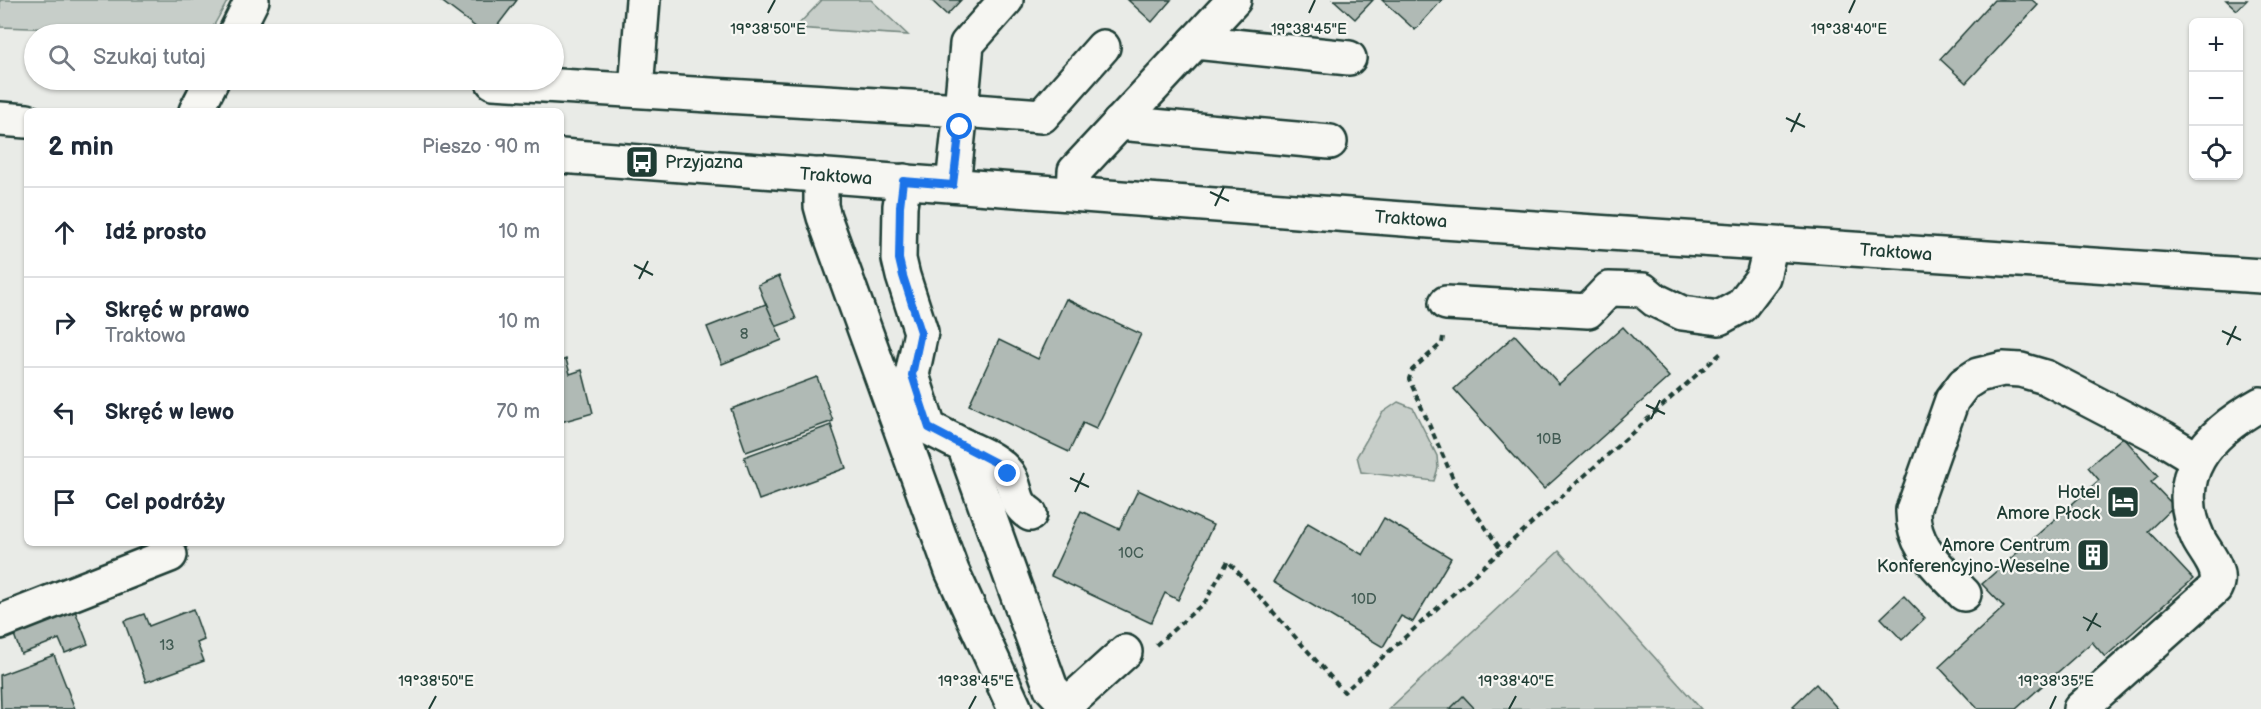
<!DOCTYPE html>
<html lang="pl">
<head>
<meta charset="utf-8">
<style>
	:root { --surface:#fff; --page:#f6f6f7; --text:#1f2937; --muted:#747a83; --line:#e0e1e3 }
	body { margin:0; font-family:"Balsamiq Sans",sans-serif; background:var(--page); color:var(--text) }
	.controls { position:absolute; right:18px; top:18px; display:grid; overflow:hidden; border-radius:9px; box-shadow:0 2px 4px #0004 }
	.controls button { width:54px; height:54px; display:grid; place-items:center; padding:0; border:0; border-bottom:2px solid var(--line); background:var(--surface); color:var(--text); font:30px sans-serif }
	.stop { position:absolute; width:18px; height:18px; margin:-14px; border:4px solid #1a73e8; border-radius:50%; background:#fff }
	.stop.end { background:#1a73e8; border-color:#fff; box-shadow:0 2px 6px #0008 }
	.list { margin:0; padding:0; list-style:none }
	h2 { display:flex; justify-content:space-between; align-items:center; height:78px; margin:0; padding:0 24px; font-size:26px }
	h2 small { font-size:20px; font-weight:400; color:var(--muted) }
	.list li { display:grid; grid-template-columns:39px 1fr auto; gap:18px; align-items:center; box-sizing:border-box; height:90px; padding:0 24px; border-top:2px solid var(--line) }
	.list b { display:block; font-size:22px; white-space:nowrap }
	.list p { margin:0; font-size:20px; white-space:nowrap; color:var(--muted) }
	.list em { font-size:20px; font-style:normal; color:var(--muted) }
	.icon { flex:none; width:33px; height:33px; fill:none; stroke:currentColor; stroke-width:2; stroke-linecap:round; stroke-linejoin:round }
	.map { position:relative; flex:none; width:2261px; height:709px; overflow:hidden }
	.search { position:absolute; background:var(--surface); box-shadow:0 2px 4px #0004; left:24px; top:24px; width:540px; height:66px; display:flex; align-items:center; gap:15px; box-sizing:border-box; padding:0 21px; border-radius:33px; color:var(--muted); font-size:22px }
	.panel { position:absolute; background:var(--surface); box-shadow:0 2px 4px #0004; left:24px; top:108px; width:540px; height:438px; border-radius:9px }
	.map>svg:first-child { display:block }
	.green { fill:#c7cec9; stroke:#73867e; stroke-width:1.5 }
	.building { fill:#b0bab5; stroke:#1f3d34; stroke-width:1.5 }
	.lines { fill:none; stroke-linecap:round; stroke-linejoin:round }
	.minor-casing { stroke:#1f3d34; stroke-width:38 }
	.major-casing { stroke:#1f3d34; stroke-width:38 }
	.path { stroke:#1f3d34; stroke-width:4; stroke-dasharray:6 4.5; stroke-linecap:butt }
	.minor { stroke:#f6f6f2; stroke-width:33 }
	.major { stroke:#f6f6f2; stroke-width:33 }
	.route { stroke:#1a73e8; stroke-width:8 }
	.ticks { fill:none; stroke:#1f3d34; stroke-width:2 }
	.labels { text-anchor:middle; stroke-width:4.5; stroke-linejoin:round; paint-order:stroke }
	.number-label { font-size:15px; fill:#435c54 }
	.poi-label { font-size:18px; fill:#1f3d34; stroke:#f6f6f2; text-anchor:end }
	.street-label { font-size:18px; fill:#1f3d34; stroke:#f6f6f2 }
	.ticks-label { font-size:15px; text-anchor:middle; fill:#1f3d34; stroke:#f6f6f2; stroke-width:4.5; stroke-linejoin:round; paint-order:stroke }
</style>
</head>
<body>
<div class="map">
<svg width="2261" height="709" viewBox="0 0 2261 709">
	<rect width="100%" height="100%" fill="#e9ebe7"/>
	<filter id="ink" filterUnits="userSpaceOnUse"><feTurbulence type="fractalNoise" baseFrequency=".0167" numOctaves="2"/><feDisplacementMap in="SourceGraphic" scale="12" xChannelSelector="R" yChannelSelector="G"/><feConvolveMatrix kernelMatrix="1 2 1 2 8 2 1 2 1" color-interpolation-filters="sRGB"/></filter>
	<g filter="url(#ink)">
		<!-- green -->
		<g class="green">
			<path d="M 0,0 L 228,0 L 209,34 L 0,27 Z"/>
			<path d="M 822,0 L 871,0 L 908,35 L 795,28 Z"/>
			<path d="M 1398,402 L 1413,408 L 1437,456 L 1438,468 L 1434,481 L 1361,472 L 1357,456 L 1382,413 Z"/>
			<path d="M 1559,551 L 1701,709 L 1389,709 Z"/>
		</g>
		<!-- building -->
		<g class="building">
			<path d="M 440,0 L 517,0 L 491,34 L 485,34 Z"/>
			<path d="M 931,0 L 961,0 L 947,15 Z"/>
			<path d="M 1128,0 L 1171,0 L 1152,22 Z"/>
			<path d="M 1334,0 L 1373,0 L 1355,19 Z"/>
			<path d="M 1382,0 L 1442,0 L 1415,30 Z"/>
			<path d="M 1994,0 L 2032,0 L 2038,5 L 1966,83 L 1940,59 Z"/>
			<path d="M 2226,0 L 2247,0 L 2237,10 Z"/>
			<path d="M 779,276 L 796,319 L 775,327 L 758,285 Z"/>
			<path d="M 1066,299 L 1141,334 L 1096,429 L 1083,423 L 1069,452 L 969,405 L 999,340 L 1038,359 Z"/>
			<path d="M 766,304 L 782,340 L 722,364 L 707,327 Z"/>
			<path d="M 1623,327 L 1669,377 L 1544,489 L 1454,389 L 1515,335 L 1559,384 Z"/>
			<path d="M 566,359 L 570,374 L 582,370 L 593,413 L 561,422 L 561,361 Z"/>
			<path d="M 817,377 L 833,421 L 746,452 L 731,409 Z"/>
			<path d="M 831,425 L 846,468 L 759,500 L 744,457 Z"/>
			<path d="M 2123,437 L 2158,476 L 2151,482 L 2174,506 L 2148,531 L 2193,579 L 2105,657 L 2092,642 L 2016,709 L 1978,709 L 1939,667 L 2004,607 L 1982,584 L 2099,480 L 2088,467 Z"/>
			<path d="M 1138,490 L 1213,525 L 1178,600 L 1165,593 L 1151,623 L 1051,576 L 1081,511 L 1119,529 Z"/>
			<path d="M 1384,518 L 1451,558 L 1413,622 L 1401,616 L 1383,647 L 1273,582 L 1308,523 L 1363,555 Z"/>
			<path d="M 1904,596 L 1925,618 L 1902,640 L 1881,618 Z"/>
			<path d="M 74,608 L 88,644 L 65,653 L 59,639 L 21,654 L 13,632 Z"/>
			<path d="M 193,609 L 204,640 L 197,643 L 204,661 L 146,682 L 124,621 L 144,614 L 149,626 Z"/>
			<path d="M 54,655 L 75,709 L 1,709 L 0,675 Z"/>
			<path d="M 1816,684 L 1838,709 L 1796,709 L 1793,706 Z"/>
			<path d="M 1463,696 L 1475,709 L 1450,709 Z"/>
		</g>
		<g class="lines">
			<!-- minor casing -->
			<g class="minor-casing">
				<g id="minor">
					<path d="M 1006,0 L 967,44 L 961,110 L 1042,116 L 1103,47"/>
					<path d="M 235,34 L 252,0"/>
					<path d="M 1195,42 L 1349,58"/>
					<path d="M 493,82 L 961,110 L 953,185"/>
					<path d="M 636,90 L 643,0"/>
					<path d="M 196,111 L 212,80"/>
					<path d="M 1119,123 L 1330,142"/>
					<path d="M 821,175 L 821,206 L 824,217 L 952,571 L 1015,709"/>
					<path d="M 904,181 L 900,206 L 899,259 L 903,276 L 921,332 L 912,375 L 929,428 L 964,446 L 1051,688 L 1067,705"/>
					<path d="M 1074,194 L 1075,171 L 1234,0"/>
					<path d="M 1446,303 L 1588,311 L 1609,289 L 1643,290 L 1655,300 L 1682,313 L 1719,318 L 1741,306 L 1763,277 L 1771,244"/>
					<path d="M 964,446 C 978,453 998,460 1008,474 C 1018,489 1012,502 1030,514"/>
					<path d="M 1964,594 C 1940,568 1912,548 1913,510 L 1952,400 L 1964,384 L 1978,375 L 2003,369 L 2021,370 L 2045,377 L 2164,439 L 2197,459"/>
					<path d="M 0,622 L 170,555"/>
					<path d="M 1062,709 L 1125,652"/>
					<path d="M 2080,709 L 2215,588 C 2224,570 2205,553 2198,538 C 2169,475 2208,433 2261,404"/>
				</g>
			</g>
			<!-- major casing -->
			<g class="major-casing">
				<g id="major">
					<path d="M 0,119 L 27,121"/>
					<path d="M 561,156 L 1443,222 L 2261,276"/>
				</g>
			</g>
			<!-- path -->
			<g class="path">
				<path d="M 1443,337 L 1442,343 L 1412,370 L 1409,379 L 1455,483 L 1501,550"/>
				<path d="M 1156,645 L 1205,602 L 1228,561 L 1344,692 L 1721,353"/>
			</g>
			<!-- minor -->
			<use href="#minor" class="minor"/>
			<!-- major -->
			<use href="#major" class="major"/>
		</g>
	</g>
	<g class="lines" filter="url(#ink)">
		<!-- route -->
		<path class="route" d="M 960,127 L 953,185 L 903,181 L 900,206 L 899,259 L 903,276 L 921,332 L 912,375 L 929,428 L 998,464 L 1008,474"/>
	</g>
	<!-- ticks -->
	<path class="ticks" d="M 768,13 L 775,0M 1309,13 L 1315,0M 1849,13 L 1855,0M 1786,118 L 1805,127M 1791,132 L 1800,113M 1210,192 L 1229,201M 1215,206 L 1224,187M 634,265 L 653,275M 639,279 L 648,261M 2222,331 L 2241,340M 2227,345 L 2236,326M 1646,405 L 1665,414M 1651,419 L 1660,400M 1070,478 L 1089,487M 1075,492 L 1084,473M 2083,617 L 2101,627M 2087,631 L 2097,613M 429,709 L 436,696M 969,709 L 976,696M 1509,709 L 1516,696M 2050,709 L 2056,696"/>
	<!-- icons -->
	<defs>
		<g id="bus-square" transform="scale(1.725)"><rect x="-9" y="-9" width="18" height="18" rx="4" fill="#1f3d34" stroke="#f6f6f2"/><path d="M-5-6H5V4H4V6H2V4H-2V6H-4V4H-5ZM-3.5-4V0h7V-4ZM-3.5 1.2v1.5H-2V1.2ZM2 1.2v1.5H3.5V1.2Z" fill="#fff"/></g>
		<g id="hotel-square" transform="scale(1.725)"><rect x="-9" y="-9" width="18" height="18" rx="4" fill="#1f3d34" stroke="#f6f6f2"/><path d="M-6-4.5h1.5V1H6V5H4.5V3h-9V5H-6ZM-4 0a1.8 1.8 0 1 1 3.6 0ZM.5 0V-2.5h3Q6-2.5 6 0Z" fill="#fff"/></g>
		<g id="building-square" transform="scale(1.725)"><rect x="-9" y="-9" width="18" height="18" rx="4" fill="#1f3d34" stroke="#f6f6f2"/><path d="M-4-6H4V6H1V3H-1V6H-4ZM-2.5-4.3h1.7v1.8h-1.7ZM.8-4.3h1.7v1.8H.8ZM-2.5-1h1.7V.8h-1.7ZM.8-1h1.7V.8H.8Z" fill="#fff"/></g>
	</defs>
	<g fill-rule="evenodd">
		<use href="#bus-square" x="642" y="162"/>
		<use href="#hotel-square" x="2123" y="502"/>
		<use href="#building-square" x="2093" y="555"/>
	</g>
	<g class="labels">
		<!-- number labels -->
		<g class="number-label">
			<text x="744" y="339">8</text>
			<text x="1549" y="444">10B</text>
			<text x="1131" y="558">10C</text>
			<text x="1364" y="604">10D</text>
			<text x="167" y="650">13</text>
		</g>
		<!-- poi labels -->
		<g class="poi-label">
			<text x="665" y="168" text-anchor="start">Przyjazna</text>
			<text x="2100" y="498">Hotel<tspan x="2100" dy="21">Amore Płock</tspan></text>
			<text x="2070" y="551">Amore Centrum<tspan x="2070" dy="21">Konferencyjno-Weselne</tspan></text>
		</g>
		<!-- street labels -->
		<g class="street-label">
			<text transform="translate(836 176) rotate(4)" y="6">Traktowa</text>
			<text transform="translate(1411 219) rotate(4)" y="6">Traktowa</text>
			<text transform="translate(1896 252) rotate(4)" y="6">Traktowa</text>
		</g>
	</g>
	<g class="ticks-label">
		<text x="768" y="34">19°38'50"E</text>
		<text x="1309" y="34">19°38'45"E</text>
		<text x="1849" y="34">19°38'40"E</text>
		<text x="436" y="686">19°38'50"E</text>
		<text x="976" y="686">19°38'45"E</text>
		<text x="1516" y="686">19°38'40"E</text>
		<text x="2056" y="686">19°38'35"E</text>
	</g>
</svg>
<div class="controls">
<button>+</button>
<button>−</button>
<button><svg class="icon" aria-label="locate" viewBox="0 0 24 24"><circle cx="12" cy="12" r="6"/><path d="M12 2v4M12 18v4M2 12h4M18 12h4"/></svg></button>
</div>
<div class="stop" style="left:960px;top:127px"></div>
<div class="stop end" style="left:1008px;top:474px"></div>
<div class="search"><svg class="icon" aria-label="search" viewBox="0 0 24 24"><circle cx="10" cy="10" r="6"/><path d="M15 15l6 6"/></svg>Szukaj tutaj</div>
<section class="panel">
<h2>2 min<small>Pieszo · 90 m</small></h2>
<ul class="list">
<li><svg class="icon" aria-label="ahead" viewBox="0 0 24 24"><path d="M12 20V5M6 11l6-6 6 6"/></svg><div><b>Idź prosto</b></div><em>10 m</em></li>
<li><svg class="icon" aria-label="right" viewBox="0 0 24 24"><path d="M7 20v-9h11M14 6l5 5-5 5"/></svg><div><b>Skręć w prawo</b><p>Traktowa</p></div><em>10 m</em></li>
<li><svg class="icon" aria-label="left" viewBox="0 0 24 24"><path d="M17 20v-9H6M10 6l-5 5 5 5"/></svg><div><b>Skręć w lewo</b></div><em>70 m</em></li>
<li><svg class="icon" aria-label="arrive" viewBox="0 0 24 24"><path d="M6 21V4h12l-3 4 3 4H6"/></svg><div><b>Cel podróży</b></div></li>
</ul>
</section>
</div>
</body>
</html>
